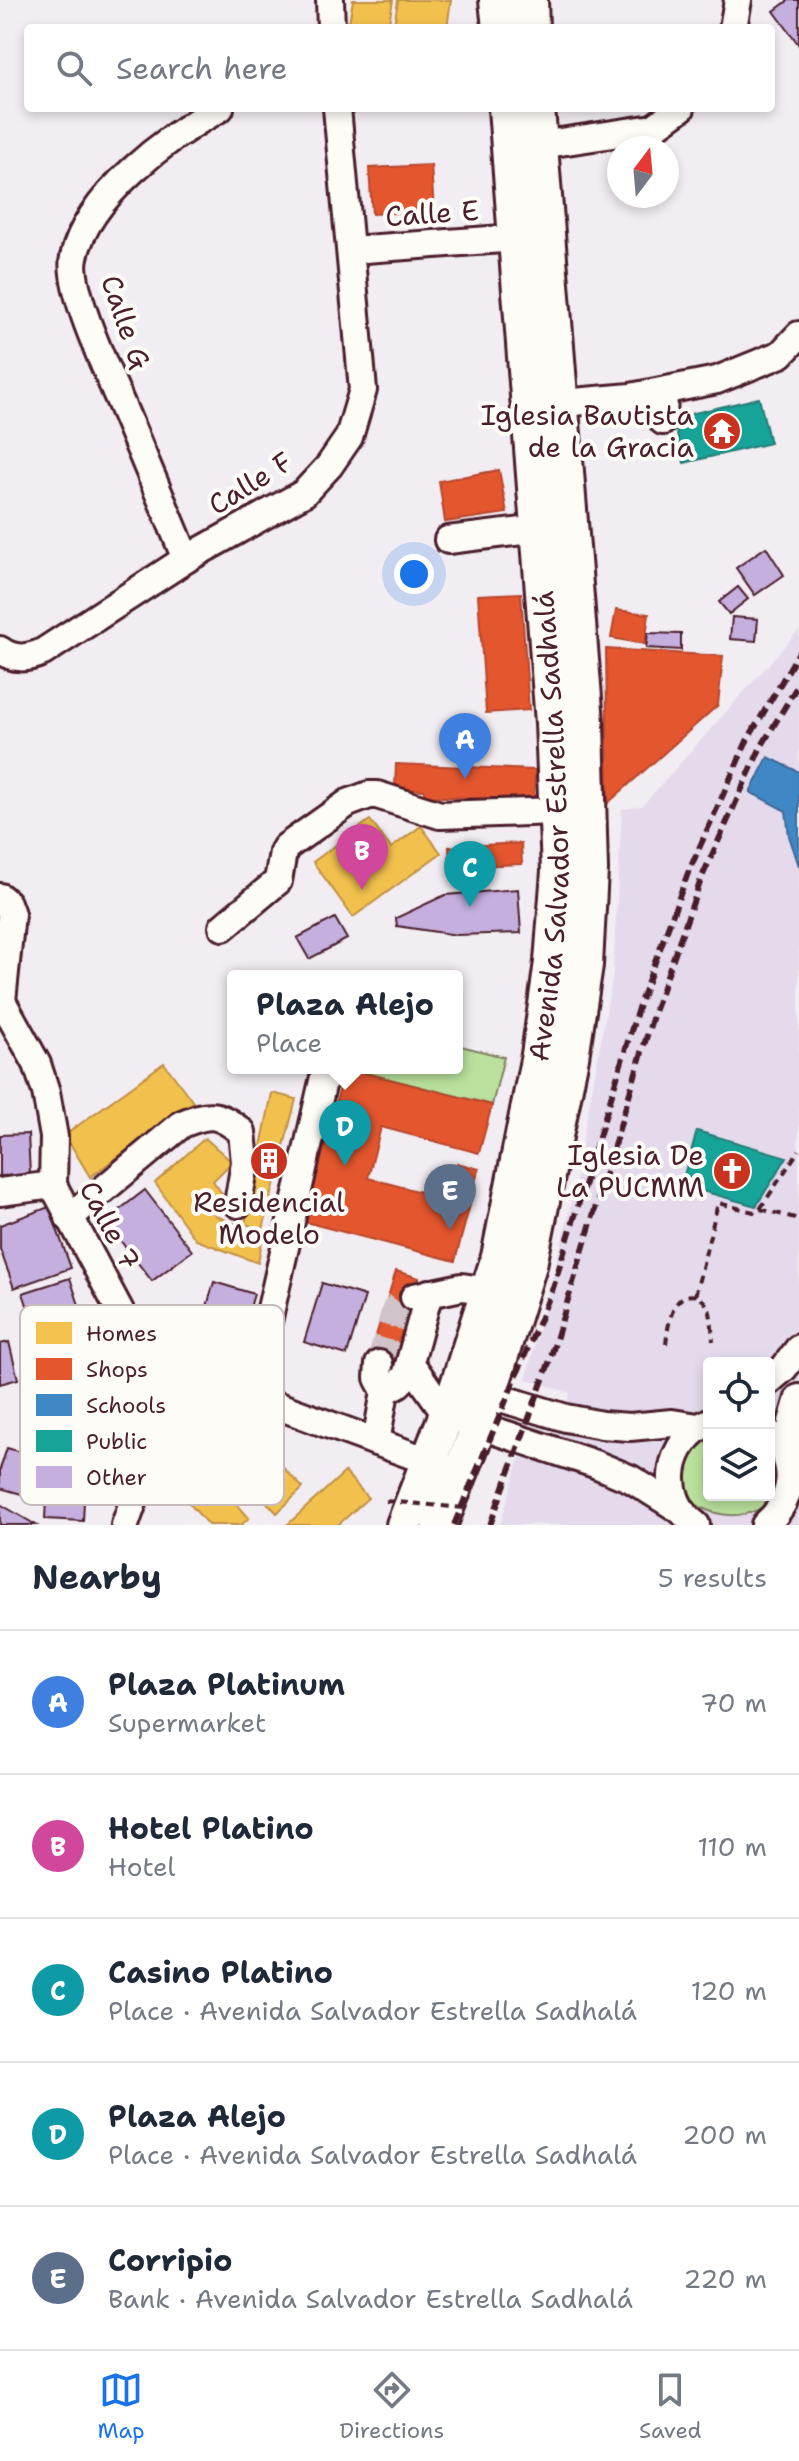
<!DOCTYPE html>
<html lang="en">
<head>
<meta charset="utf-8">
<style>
	:root { --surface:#fff; --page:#f2f2f3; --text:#1f2937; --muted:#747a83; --line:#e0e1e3; --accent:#1a73e8 }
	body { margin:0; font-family:"Shantell Sans",sans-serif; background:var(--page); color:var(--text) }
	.controls { position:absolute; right:24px; bottom:24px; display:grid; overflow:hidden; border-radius:8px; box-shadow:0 4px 12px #0003 }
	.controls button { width:72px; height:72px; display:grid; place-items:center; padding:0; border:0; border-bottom:2px solid var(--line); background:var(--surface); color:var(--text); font:40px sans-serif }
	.compass { position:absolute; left:607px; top:136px; width:72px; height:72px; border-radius:50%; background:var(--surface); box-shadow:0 4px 12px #0003; rotate:16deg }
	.you { position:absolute; left:414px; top:574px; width:28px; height:28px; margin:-20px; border:6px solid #fff; border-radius:50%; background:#1a73e8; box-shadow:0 0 0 12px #1a73e833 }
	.badge { display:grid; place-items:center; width:52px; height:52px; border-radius:50%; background:var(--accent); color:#fff; font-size:26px; font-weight:700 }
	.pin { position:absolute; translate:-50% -66px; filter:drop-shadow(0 2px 4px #0008) }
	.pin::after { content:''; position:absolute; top:42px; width:28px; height:24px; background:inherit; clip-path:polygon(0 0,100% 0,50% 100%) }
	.popup { position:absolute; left:227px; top:970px; width:236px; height:104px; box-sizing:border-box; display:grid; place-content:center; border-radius:8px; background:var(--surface); filter:drop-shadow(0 2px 6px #0005); font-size:26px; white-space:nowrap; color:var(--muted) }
	.popup b { font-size:30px; color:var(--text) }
	.popup::after { content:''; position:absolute; left:50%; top:100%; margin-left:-16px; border:16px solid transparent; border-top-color:var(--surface) }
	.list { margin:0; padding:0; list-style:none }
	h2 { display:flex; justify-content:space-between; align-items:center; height:104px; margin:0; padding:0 32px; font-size:34px }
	h2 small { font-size:26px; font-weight:400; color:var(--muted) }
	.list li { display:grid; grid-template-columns:52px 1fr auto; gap:24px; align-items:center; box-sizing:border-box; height:144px; padding:0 32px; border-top:2px solid var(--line) }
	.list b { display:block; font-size:30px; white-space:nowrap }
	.list p { margin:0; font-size:26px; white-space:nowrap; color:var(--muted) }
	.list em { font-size:26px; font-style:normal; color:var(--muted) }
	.icon { flex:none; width:44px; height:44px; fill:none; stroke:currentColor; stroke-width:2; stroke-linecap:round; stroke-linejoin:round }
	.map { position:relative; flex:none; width:799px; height:1525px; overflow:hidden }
	.search { position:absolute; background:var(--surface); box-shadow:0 4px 12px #0003; left:24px; right:24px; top:24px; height:88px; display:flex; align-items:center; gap:20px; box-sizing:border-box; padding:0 28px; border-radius:8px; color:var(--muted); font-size:30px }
	.sheet { height:824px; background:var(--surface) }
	nav { display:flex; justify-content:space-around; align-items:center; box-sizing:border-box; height:112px; border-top:2px solid var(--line); background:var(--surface); font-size:22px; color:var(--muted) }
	nav a { display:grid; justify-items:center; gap:4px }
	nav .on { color:var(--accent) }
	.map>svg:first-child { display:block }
	.built { fill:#e4daec; fill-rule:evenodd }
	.green { fill:#b9e19d; stroke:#828064; stroke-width:2 }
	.homes { fill:#f2c14e; stroke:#c09044; stroke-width:2 }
	.shops { fill:#e4572e; stroke:#b6462d; stroke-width:2 }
	.schools { fill:#3f88c5; stroke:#426897; stroke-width:2 }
	.public { fill:#17a398; stroke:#267b77; stroke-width:2 }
	.building { fill:#c5afdf; stroke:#4a1f2b; stroke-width:2 }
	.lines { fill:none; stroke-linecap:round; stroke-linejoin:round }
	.minor-tunnel { stroke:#d0c4ca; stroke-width:26; stroke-dasharray:26 13; stroke-linecap:butt }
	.minor-casing { stroke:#4a1f2b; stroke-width:32 }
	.major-casing { stroke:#4a1f2b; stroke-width:40 }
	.path { stroke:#4a1f2b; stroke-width:4; stroke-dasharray:8 6; stroke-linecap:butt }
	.minor { stroke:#fdfcf7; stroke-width:26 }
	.major { stroke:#fdfcf7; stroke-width:34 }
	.rail { stroke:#4a1f2b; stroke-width:6; stroke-dasharray:12 6; stroke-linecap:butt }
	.path-bridge { stroke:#4a1f2b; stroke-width:4; stroke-dasharray:8 6; stroke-linecap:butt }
	.labels { text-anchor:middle; stroke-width:8; stroke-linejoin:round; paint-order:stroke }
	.street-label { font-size:28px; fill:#4a1f2b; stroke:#fdfcf7 }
	.poi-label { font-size:28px; fill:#4a1f2b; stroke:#fdfcf7; text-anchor:end }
	.key { fill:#fdfcf7; stroke:#c7baba; stroke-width:2 }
	.key-label { font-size:22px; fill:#4a1f2b }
</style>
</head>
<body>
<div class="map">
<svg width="799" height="1525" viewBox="0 0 799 1525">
	<rect width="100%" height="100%" fill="#f2edf2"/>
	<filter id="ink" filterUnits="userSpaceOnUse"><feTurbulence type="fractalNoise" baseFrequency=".0125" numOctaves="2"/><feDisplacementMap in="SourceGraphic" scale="16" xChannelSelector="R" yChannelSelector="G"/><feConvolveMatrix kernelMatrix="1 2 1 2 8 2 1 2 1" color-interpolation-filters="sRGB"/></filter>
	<g filter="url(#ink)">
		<!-- built -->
		<path class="built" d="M 799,630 L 799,1525 L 500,1525 L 521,1454 L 549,1462 L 570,1393 L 526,1379 L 570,1210 L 613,974 L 622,809 L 642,806 ZM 709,1363 L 769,1363 L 769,1495 L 709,1495 Z"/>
		<!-- green -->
		<g class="green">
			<path d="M 457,1045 L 504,1057 L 492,1105 L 347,1068 L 457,1068 Z"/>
			<path d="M 709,1434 L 709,1495 L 769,1495 L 769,1450 L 771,1452 C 773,1460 777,1468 777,1476 C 780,1521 715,1525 690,1499 C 688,1496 685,1491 684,1488 C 683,1479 686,1467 686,1457 Z"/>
		</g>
		<!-- homes -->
		<g class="homes">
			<path d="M 353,0 L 393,0 L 388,28 L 348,28 Z"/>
			<path d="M 398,0 L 451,0 L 447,28 L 394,26 Z"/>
			<path d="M 370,820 L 391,848 L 421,826 L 441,853 L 353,917 L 313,862 Z"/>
			<path d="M 164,1063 L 193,1102 L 90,1177 L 65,1135 Z"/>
			<path d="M 272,1093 L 296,1099 L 263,1229 L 245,1224 Z"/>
			<path d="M 205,1138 L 232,1162 L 213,1181 L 223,1195 L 208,1205 L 216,1216 L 263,1235 L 258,1263 L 196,1240 L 155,1183 Z"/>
			<path d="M 246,1430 L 303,1488 L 277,1513 L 221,1454 Z"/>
			<path d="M 193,1453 L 249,1518 L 241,1525 L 208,1525 L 166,1476 Z"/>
			<path d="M 345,1472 L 368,1498 L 338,1525 L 287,1525 Z"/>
		</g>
		<!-- shops -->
		<g class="shops">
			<path d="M 431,165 L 434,211 L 372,214 L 369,168 Z"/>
			<path d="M 499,470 L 507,513 L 445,522 L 439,481 Z"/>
			<path d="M 521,593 L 529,710 L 486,713 L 478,595 Z"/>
			<path d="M 616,610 L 649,614 L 645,644 L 611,638 Z"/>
			<path d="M 606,649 L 723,656 L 718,705 L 608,803 Z"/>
			<path d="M 396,764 L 535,770 L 534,801 L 424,796 L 424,790 L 395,788 Z"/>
			<path d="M 521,843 L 522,864 L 450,867 L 449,847 Z"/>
			<path d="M 345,1068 L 492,1105 L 479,1153 L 381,1127 L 368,1178 L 470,1205 L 455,1261 L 305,1222 Z"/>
			<path d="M 457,1163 L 479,1169 L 475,1182 L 453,1176 Z"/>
			<path d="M 396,1271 L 419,1278 L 390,1368 L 368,1361 Z"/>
			<path d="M 62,1442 L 117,1450 L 112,1483 L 57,1474 Z"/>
		</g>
		<!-- schools -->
		<path class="schools" d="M 768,757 L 799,772 L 799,866 L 789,836 L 786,811 L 750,792 Z"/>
		<!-- public -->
		<g class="public">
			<path d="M 759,398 L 770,443 L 684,463 L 673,418 Z"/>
			<path d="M 697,1131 L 787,1157 L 756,1206 L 681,1185 Z"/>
		</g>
		<!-- building -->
		<g class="building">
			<path d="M 789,0 L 799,0 L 799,45 L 774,11 Z"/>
			<path d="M 766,547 L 784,575 L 755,595 L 736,568 Z"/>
			<path d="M 738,587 L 748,599 L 729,614 L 719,602 Z"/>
			<path d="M 732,617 L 758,619 L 756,641 L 730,639 Z"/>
			<path d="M 648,633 L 681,634 L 681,650 L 646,648 Z"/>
			<path d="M 518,889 L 521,933 L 457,935 L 397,926 L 396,918 L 445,895 Z"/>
			<path d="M 335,918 L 347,939 L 309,959 L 297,938 Z"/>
			<path d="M 28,1134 L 30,1175 L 0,1176 L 0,1135 Z"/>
			<path d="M 145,1190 L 192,1251 L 152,1281 L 105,1221 Z"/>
			<path d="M 49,1207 L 71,1268 L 14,1288 L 0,1249 L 0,1225 Z"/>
			<path d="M 70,1278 L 82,1314 L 35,1329 L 23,1293 Z"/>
			<path d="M 214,1282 L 254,1294 L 237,1352 L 197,1341 Z"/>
			<path d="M 322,1283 L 365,1296 L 347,1355 L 304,1342 Z"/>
			<path d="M 88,1322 L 99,1360 L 47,1373 L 38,1336 Z"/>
			<path d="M 9,1342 L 18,1379 L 0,1384 L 0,1344 Z"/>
			<path d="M 97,1380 L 100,1427 L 61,1429 L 58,1382 Z"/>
			<path d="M 7,1448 L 47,1460 L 36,1498 L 0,1488 L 0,1469 Z"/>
			<path d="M 47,1480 L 85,1482 L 83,1521 L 45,1519 Z"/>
			<path d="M 0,1504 L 36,1525 L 0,1525 Z"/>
		</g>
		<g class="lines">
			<!-- minor-tunnel -->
			<path class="minor-tunnel" d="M 379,1364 L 395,1309 L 402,1300 L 413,1297"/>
			<!-- minor casing -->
			<g class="minor-casing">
				<g id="minor">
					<path d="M 330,0 L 331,28"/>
					<path d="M 733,28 L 738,0"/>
					<path d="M 540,145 L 653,128 L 681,108"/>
					<path d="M 351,250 L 517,238"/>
					<path d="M 562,403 L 631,397 L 717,380 L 781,354 L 799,335"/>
					<path d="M 663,421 L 664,391"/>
					<path d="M 448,540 L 539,529"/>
					<path d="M 186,559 C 166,510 145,461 125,413 C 111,379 67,289 74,257 C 87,196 169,136 220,108"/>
					<path d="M 0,650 C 14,660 27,659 43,652 L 186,559 L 304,493 L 329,466 L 349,437 L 363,390 L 337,108"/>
					<path d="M 0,897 L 7,903 L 11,914 L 2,1001 L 37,1064 L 46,1092 L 54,1137 L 53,1185 L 127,1324 L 145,1383 L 150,1432 L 138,1488 L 125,1525"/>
					<path d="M 223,927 L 278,881 L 283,852 L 286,847 L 348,803 L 369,795 L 377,795 L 440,815 L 557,811"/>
					<path d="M 0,1192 L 53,1185"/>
					<path d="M 69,1218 L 182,1124 C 210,1112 218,1113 242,1132 L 245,1162 L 238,1204"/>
					<path d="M 414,1297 L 462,1287 L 489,1291"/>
					<path d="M 127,1324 L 181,1361 L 251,1396 L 447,1468"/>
					<path d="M 411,1364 L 447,1415 L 595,1464 L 631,1479 L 682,1511"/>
					<path d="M 769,1381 L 784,1368 L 799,1348"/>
					<path d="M 471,1389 L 566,1418 L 602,1425 L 630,1427 L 672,1423 L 698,1427"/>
					<path d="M 385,1391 L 398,1384 L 406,1376 L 429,1293"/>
					<path d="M 251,1396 L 326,1068"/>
					<path d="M 150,1432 L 172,1408 L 197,1397 L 236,1388"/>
					<path d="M 376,1442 L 385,1391 L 378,1378 L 379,1364"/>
					<path d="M 788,1460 L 792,1422 L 799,1398"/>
					<path d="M 696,1525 C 658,1497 667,1441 709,1422"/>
					<path d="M 765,1525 C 795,1498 799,1462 769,1433"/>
				</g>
			</g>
			<!-- major casing -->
			<g class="major-casing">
				<g id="major">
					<path d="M 497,0 L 500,28"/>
					<path d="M 530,0 L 531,28"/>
					<path id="s1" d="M 404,1525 L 458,1385 L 499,1257 L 539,1055 L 552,962 L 559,871 L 553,723 L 506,108"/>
					<path d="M 439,1525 L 479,1426 L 529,1265 L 571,1057 L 585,965 L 590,870 L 586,723 L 537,108"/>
				</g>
			</g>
			<!-- path -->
			<g class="path">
				<path d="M 760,1209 L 799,1150"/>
				<path d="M 695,1296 L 718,1203 L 754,1212 L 760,1209 L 799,1219"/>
				<path d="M 666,1344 C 668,1328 671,1290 696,1296 C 701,1297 707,1304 709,1309 C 712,1318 712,1331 713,1341"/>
			</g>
			<!-- minor -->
			<use href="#minor" class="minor"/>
			<!-- major -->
			<use href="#major" class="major"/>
			<!-- rail -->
			<g class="rail">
				<path d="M 454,1525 L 553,1288 L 638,1008 L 688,873 L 747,741 L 799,652"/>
				<path d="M 490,1525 L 549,1363 L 654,1012 L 702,877 L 760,749 L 799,683"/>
			</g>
			<!-- path-bridge -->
			<path class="path-bridge" d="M 386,1501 L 464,1508"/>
		</g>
	</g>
	<!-- icons -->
	<defs>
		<g id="temple-disc" transform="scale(2)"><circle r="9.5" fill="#c8321e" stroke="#fdfcf7"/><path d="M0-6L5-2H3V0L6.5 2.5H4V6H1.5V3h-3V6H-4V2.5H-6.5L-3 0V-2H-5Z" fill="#fff"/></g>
		<g id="building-disc" transform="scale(2)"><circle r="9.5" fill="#c8321e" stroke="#fdfcf7"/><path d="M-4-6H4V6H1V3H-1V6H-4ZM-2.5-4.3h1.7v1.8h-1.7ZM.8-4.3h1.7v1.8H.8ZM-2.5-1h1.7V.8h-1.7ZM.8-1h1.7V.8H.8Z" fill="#fff"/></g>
		<g id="church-disc" transform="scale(2)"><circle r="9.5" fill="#c8321e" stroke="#fdfcf7"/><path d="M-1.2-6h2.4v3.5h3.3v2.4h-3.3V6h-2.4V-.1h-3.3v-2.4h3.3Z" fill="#fff"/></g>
	</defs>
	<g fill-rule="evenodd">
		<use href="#temple-disc" x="722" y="431"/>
		<use href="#building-disc" x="269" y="1161"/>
		<use href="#church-disc" x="732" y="1171"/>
	</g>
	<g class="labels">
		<!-- street labels -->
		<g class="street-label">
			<text transform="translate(432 213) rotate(-4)" y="10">Calle E</text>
			<text transform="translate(126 322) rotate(71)" y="10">Calle G</text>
			<text transform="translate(250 483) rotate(-32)" y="10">Calle F</text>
			<text dy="10" stroke="none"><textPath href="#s1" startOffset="720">Avenida Salvador Estrella Sadhalá</textPath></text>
			<text transform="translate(110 1225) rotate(62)" y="10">Calle 7</text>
		</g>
		<!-- poi labels -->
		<g class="poi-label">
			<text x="694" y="425">Iglesia Bautista<tspan x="694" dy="32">de la Gracia</tspan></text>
			<text x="704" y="1165">Iglesia De<tspan x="704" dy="32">La PUCMM</tspan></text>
			<text x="269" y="1212" text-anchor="middle">Residencial<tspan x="269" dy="32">Modelo</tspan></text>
		</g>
	</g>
	<!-- legend -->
	<rect x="20" y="1305" width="264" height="200" rx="12" class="key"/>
	<rect x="36" y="1322" width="36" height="22" fill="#f2c14e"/>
	<rect x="36" y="1358" width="36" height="22" fill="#e4572e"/>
	<rect x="36" y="1394" width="36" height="22" fill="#3f88c5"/>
	<rect x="36" y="1430" width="36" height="22" fill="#17a398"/>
	<rect x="36" y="1466" width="36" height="22" fill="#c5afdf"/>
	<g class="key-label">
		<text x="86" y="1341">Homes</text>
		<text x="86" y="1377">Shops</text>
		<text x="86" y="1413">Schools</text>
		<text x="86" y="1449">Public</text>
		<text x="86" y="1485">Other</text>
	</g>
</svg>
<div class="controls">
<button><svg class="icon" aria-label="locate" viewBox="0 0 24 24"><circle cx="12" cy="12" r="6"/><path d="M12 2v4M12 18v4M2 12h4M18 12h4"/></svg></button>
<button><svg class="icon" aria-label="layers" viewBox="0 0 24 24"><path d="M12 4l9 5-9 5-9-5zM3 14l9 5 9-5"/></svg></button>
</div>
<svg class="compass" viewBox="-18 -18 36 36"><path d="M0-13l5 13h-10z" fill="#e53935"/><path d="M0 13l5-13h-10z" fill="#747a83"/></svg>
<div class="you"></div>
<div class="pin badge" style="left:465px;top:779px;background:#3f7fe0">A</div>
<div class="pin badge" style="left:362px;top:890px;background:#d1479c">B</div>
<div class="pin badge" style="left:470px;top:907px;background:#0f9aa8">C</div>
<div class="pin badge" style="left:345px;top:1166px;background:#0f9aa8">D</div>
<div class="popup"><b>Plaza Alejo</b>Place</div>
<div class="pin badge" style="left:450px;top:1230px;background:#5c6f8a">E</div>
<div class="search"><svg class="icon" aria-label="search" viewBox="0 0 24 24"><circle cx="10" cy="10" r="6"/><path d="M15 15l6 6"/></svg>Search here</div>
</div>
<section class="sheet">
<h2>Nearby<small>5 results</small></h2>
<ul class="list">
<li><span class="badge" style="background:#3f7fe0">A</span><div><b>Plaza Platinum</b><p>Supermarket</p></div><em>70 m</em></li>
<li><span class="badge" style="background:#d1479c">B</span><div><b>Hotel Platino</b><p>Hotel</p></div><em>110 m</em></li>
<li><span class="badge" style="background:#0f9aa8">C</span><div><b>Casino Platino</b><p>Place · Avenida Salvador Estrella Sadhalá</p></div><em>120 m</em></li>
<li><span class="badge" style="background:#0f9aa8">D</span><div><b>Plaza Alejo</b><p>Place · Avenida Salvador Estrella Sadhalá</p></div><em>200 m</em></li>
<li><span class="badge" style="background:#5c6f8a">E</span><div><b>Corripio</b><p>Bank · Avenida Salvador Estrella Sadhalá</p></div><em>220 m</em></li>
</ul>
</section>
<nav>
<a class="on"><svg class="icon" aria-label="map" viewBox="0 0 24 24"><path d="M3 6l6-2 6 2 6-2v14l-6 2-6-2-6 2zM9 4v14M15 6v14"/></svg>Map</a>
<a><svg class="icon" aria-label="directions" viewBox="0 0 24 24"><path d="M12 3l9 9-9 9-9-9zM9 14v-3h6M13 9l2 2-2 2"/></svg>Directions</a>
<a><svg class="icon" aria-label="saved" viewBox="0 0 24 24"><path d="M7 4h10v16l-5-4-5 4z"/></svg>Saved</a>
</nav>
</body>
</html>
